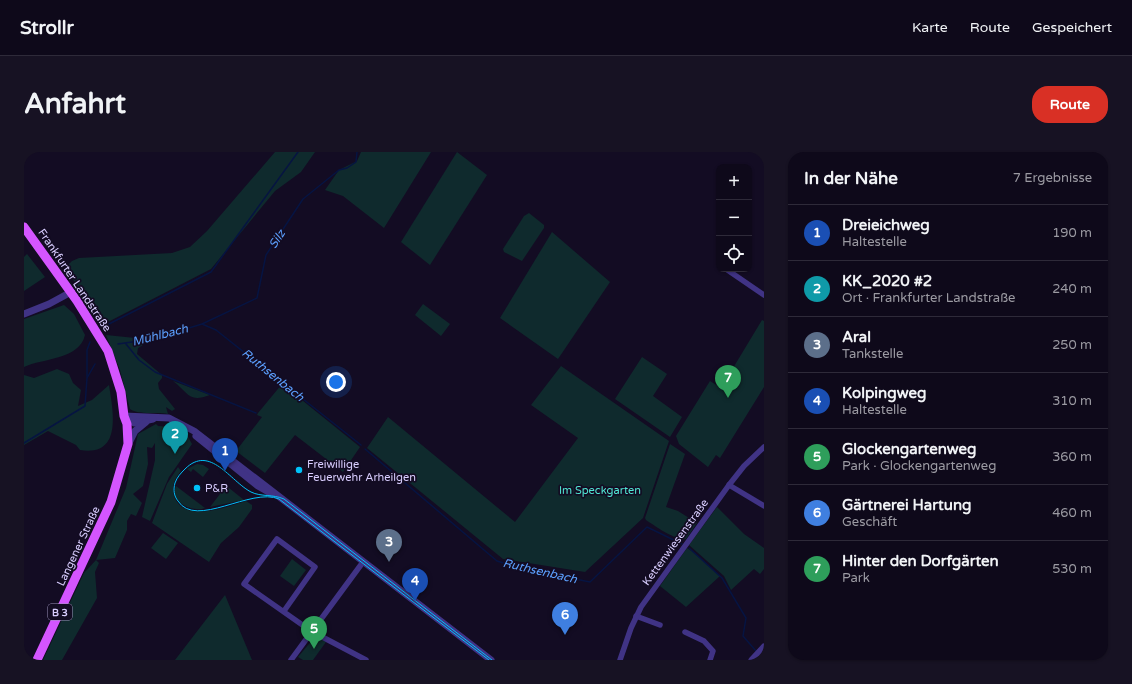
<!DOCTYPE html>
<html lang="de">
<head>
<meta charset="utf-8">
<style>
	:root { --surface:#0e091a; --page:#171223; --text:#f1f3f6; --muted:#9b9aa2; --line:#2e2a39; --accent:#d93025 }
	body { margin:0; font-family:"Varela Round",sans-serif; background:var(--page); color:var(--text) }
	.controls { position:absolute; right:12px; top:12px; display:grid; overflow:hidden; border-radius:8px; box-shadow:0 1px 3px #0004 }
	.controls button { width:36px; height:36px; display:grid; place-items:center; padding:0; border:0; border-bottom:1px solid var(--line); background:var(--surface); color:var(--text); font:20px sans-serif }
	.you { position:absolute; left:312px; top:230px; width:14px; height:14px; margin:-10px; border:3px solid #fff; border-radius:50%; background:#1a73e8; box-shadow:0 0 0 6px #1a73e833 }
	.badge { display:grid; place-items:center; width:26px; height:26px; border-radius:50%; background:var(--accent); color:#fff; font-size:13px; font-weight:700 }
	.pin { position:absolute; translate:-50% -33px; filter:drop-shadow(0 1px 2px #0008) }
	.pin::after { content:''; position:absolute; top:21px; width:14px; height:12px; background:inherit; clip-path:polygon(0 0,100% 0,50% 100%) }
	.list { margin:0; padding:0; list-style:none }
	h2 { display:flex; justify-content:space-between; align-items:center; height:52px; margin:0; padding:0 16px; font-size:17px }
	h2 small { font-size:13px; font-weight:400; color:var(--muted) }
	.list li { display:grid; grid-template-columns:26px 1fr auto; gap:12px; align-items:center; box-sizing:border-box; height:56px; padding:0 16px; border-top:1px solid var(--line) }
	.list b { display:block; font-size:15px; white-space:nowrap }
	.list p { margin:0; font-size:13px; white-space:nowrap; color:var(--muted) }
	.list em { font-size:13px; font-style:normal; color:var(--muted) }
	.icon { flex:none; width:22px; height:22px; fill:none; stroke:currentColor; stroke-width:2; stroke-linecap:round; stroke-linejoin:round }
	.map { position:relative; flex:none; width:740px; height:508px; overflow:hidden; border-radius:16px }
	header { display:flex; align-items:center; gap:24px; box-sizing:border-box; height:56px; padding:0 20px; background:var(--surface); border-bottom:1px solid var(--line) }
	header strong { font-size:19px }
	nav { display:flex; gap:22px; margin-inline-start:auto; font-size:14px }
	.intro { display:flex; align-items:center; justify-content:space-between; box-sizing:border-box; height:96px; padding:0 24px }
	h1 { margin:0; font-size:28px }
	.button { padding:10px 18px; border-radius:16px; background:var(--accent); color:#fff; font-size:14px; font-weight:700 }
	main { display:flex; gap:24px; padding:0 24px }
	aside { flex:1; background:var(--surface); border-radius:16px; box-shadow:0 1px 3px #0004 }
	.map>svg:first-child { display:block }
	.green { fill:#0f2a2d }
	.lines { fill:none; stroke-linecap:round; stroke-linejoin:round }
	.stream { stroke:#061442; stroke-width:1.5 }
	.minor { stroke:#403385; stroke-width:5.5 }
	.tertiary { stroke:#403385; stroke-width:7 }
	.primary { stroke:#d455ff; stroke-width:9 }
	.tram { stroke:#00c2f9; stroke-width:1 }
	.poi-dot { fill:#00c2f9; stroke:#130c23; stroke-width:1.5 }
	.labels { text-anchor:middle; stroke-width:3.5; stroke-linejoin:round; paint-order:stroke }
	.shield { fill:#130c23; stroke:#9e94bd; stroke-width:1 }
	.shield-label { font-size:10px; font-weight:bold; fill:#d9ceff }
	.street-label { font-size:11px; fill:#d9ceff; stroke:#130c23 }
	.poi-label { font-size:11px; fill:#d9ceff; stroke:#130c23; text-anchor:start }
	.park-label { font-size:11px; fill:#51e7d4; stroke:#130c23 }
	.water-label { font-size:12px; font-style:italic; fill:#5ca0ff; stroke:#130c23 }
</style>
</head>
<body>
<header>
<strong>Strollr</strong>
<nav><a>Karte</a><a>Route</a><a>Gespeichert</a></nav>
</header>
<div class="intro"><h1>Anfahrt</h1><a class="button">Route</a></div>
<main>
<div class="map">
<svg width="740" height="508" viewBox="0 0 740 508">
	<rect width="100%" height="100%" fill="#130c23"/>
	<!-- green -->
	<g class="green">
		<path d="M 251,0 L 291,0 L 277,20 L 251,39 L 187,117 L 80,172 L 41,116 L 48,109 L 55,106 L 148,101 L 166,95 L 183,79 Z"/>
		<path d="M 337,0 L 407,0 L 360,76 L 319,44 L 301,38 L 315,18 L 333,9 Z"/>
		<path d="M 433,0 L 463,23 L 406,113 L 377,90 Z"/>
		<path d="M 505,61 L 520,73 L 520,76 L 498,109 L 480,100 L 479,97 L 500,64 Z"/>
		<path d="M 528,80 L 586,130 L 534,207 L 476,166 Z"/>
		<path d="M 3,102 L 21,125 L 0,139 L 0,105 Z"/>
		<path d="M 399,152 L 426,172 L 417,184 L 391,163 Z"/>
		<path d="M 40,153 L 50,162 L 61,183 C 55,208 19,206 0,215 L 0,167 Z"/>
		<path d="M 738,168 L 740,169 L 740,235 L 696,306 L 692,303 L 684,315 L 655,292 L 652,284 L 686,229 L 697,236 Z"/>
		<path d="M 82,183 L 121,187 L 119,193 L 114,196 L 113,202 L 138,223 L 138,226 L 134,231 L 135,237 L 151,257 L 148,259 L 142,255 L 144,262 C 133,259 116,264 106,257 L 96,218 Z"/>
		<path d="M 618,205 L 643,222 L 629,244 L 658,265 L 646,285 L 591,247 Z"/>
		<path d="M 537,214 L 645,289 L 619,366 L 561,420 L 479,407 L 343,296 L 364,265 L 491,370 L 554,286 L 507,253 Z"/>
		<path d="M 33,217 L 45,222 L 49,231 L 57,238 L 54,254 L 68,248 L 85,233 C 89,259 99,305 56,298 L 52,293 L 24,279 L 0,293 L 0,223 L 10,226 Z"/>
		<path d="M 149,229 L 186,243 C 164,251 165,241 149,229 Z"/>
		<path d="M 258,232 L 336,295 L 319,320 L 271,283 L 241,321 L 212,299 L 238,265 L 233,263 L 234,261 Z"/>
		<path d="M 132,272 L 134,274 L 149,275 L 163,283 L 168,292 L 145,325 L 126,369 L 118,365 L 131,308 L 131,291 L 128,296 L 123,295 L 124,312 L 119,334 L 109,342 L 118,351 L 112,364 L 107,362 L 103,369 L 103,378 L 91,406 L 72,408 L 75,411 L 71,420 L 73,446 L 38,508 L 19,508 L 60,421 L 72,408 L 102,336 L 114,282 Z"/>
		<path d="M 646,292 L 661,302 L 642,355 L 654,359 L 673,371 L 662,387 C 652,389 631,374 622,368 L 621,366 Z"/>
		<path d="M 173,312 L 179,313 L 185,317 L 179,325 L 169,317 L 167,320 L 163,317 Z"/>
		<path d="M 154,315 L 157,319 C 151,326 147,334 150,344 C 160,372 202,355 222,349 L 228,353 L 228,357 L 215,375 L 197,391 L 185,410 L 128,371 L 143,332 Z"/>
		<path d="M 200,332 L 220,348 L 186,355 L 196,342 L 193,340 Z"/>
		<path d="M 152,334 L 181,356 C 168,361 145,350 152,334 Z"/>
		<path d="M 693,355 L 720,382 L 740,396 L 740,417 L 736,422 L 730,417 L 707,438 L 700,424 L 665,393 Z"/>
		<path d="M 139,381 L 154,391 L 142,407 L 127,396 Z"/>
		<path d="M 663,396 L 671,401 L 696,424 L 662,455 L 636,434 Z"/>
		<path d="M 268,407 L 282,418 L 270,434 L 256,424 Z"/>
		<path d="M 201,443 L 228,508 L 151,508 Z"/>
		<path d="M 294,485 L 302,490 L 289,508 L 279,508 L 274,505 L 290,486 Z"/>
	</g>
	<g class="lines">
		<!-- stream -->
		<g class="stream">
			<path d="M 178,172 L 192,178 L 337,293"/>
			<path d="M 83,173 L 187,120 L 274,0"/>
			<path d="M 94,192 L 129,187 L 178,172 L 233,146 L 242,103 L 279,47 L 315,18 L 323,16 L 332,10 L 333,0"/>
			<path d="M 102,192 L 115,208 L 131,220 L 232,261"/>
			<path d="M 63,225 L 63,198 L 66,190"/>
			<path d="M 0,291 L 61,254 L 63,226 L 71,212"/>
			<path d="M 341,297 L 473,409 L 492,415 L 566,430 L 623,375 L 658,392"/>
			<path d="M 665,396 L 698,426 L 722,466 L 719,484 L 732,499"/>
		</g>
		<!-- minor -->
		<g class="minor">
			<path d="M 702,117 L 740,143"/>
			<path d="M 705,333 L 740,354"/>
			<path d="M 260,459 L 291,415 L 253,387 L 220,432 L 287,479 L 342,508"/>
			<path d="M 612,464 L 636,473"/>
			<path d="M 661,480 L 680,489 L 689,499 L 686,508"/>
			<path d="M 267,508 L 339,410"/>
			<path d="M 596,508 L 607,476 L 617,455 L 705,333 L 720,314 L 740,295"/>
		</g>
		<!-- tertiary -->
		<g class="tertiary">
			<path d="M 0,162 L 25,152 L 47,140"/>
			<path d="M 100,264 L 145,266 L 170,279 L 467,508"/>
			<path d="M 100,264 L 110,271 L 129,267"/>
			<path d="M 172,284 L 234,334 L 248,342"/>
			<path d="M 105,291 L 111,279 L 122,270"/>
			<path d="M 728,508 L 740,495"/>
		</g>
		<!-- primary -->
		<path class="primary" d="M 0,75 L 53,149 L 84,199 L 97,240 L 100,264 L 103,272 L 104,292 L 87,350 L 13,508"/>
		<!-- tram -->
		<path class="tram" d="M 465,508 L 255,347 C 227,335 172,377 154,349 C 150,344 149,338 151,331 C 153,325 157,321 161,317 C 186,292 206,329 227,340 C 237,345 249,342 260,347 L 468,508"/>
	</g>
	<!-- markers -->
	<g class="poi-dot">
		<circle cx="275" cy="318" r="4"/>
		<circle cx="173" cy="336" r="4"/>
	</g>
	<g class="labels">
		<!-- shield labels -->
		<rect class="shield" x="24" y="452" width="24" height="16" rx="3"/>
		<g class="shield-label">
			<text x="36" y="464">B 3</text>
		</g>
		<!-- street labels -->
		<g class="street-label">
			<text transform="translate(51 128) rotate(56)" y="4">Frankfurter Landstraße</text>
			<text transform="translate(651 390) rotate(-54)" y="4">Kettenwiesenstraße</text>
			<text transform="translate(54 394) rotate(-65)" y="4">Langener Straße</text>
		</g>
		<!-- poi labels -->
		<g class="poi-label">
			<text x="283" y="316">Freiwillige<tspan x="283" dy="13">Feuerwehr Arheilgen</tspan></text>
			<text x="181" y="340">P&amp;R</text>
		</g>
		<!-- park labels -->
		<g class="park-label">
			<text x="576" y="342">Im Speckgarten</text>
		</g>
		<!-- water labels -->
		<g class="water-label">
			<text transform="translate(253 87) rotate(-57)" y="4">Silz</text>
			<text transform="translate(136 183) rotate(-14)" y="4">Mühlbach</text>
			<text transform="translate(249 223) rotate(39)" y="4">Ruthsenbach</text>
			<text transform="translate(516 419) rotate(13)" y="4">Ruthsenbach</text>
		</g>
	</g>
</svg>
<div class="controls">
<button>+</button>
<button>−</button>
<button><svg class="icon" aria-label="locate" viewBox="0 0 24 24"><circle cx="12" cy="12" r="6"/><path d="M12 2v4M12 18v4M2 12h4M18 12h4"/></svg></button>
</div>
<div class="you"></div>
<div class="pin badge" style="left:201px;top:319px;background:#1a4fb4">1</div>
<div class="pin badge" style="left:151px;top:302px;background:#0f9aa8">2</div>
<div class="pin badge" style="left:365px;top:410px;background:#5c6f8a">3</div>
<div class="pin badge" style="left:391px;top:449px;background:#1a4fb4">4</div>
<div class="pin badge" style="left:290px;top:497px;background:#2e9e5b">5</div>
<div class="pin badge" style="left:541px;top:483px;background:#3f7fe0">6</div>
<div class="pin badge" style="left:704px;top:246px;background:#2e9e5b">7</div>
</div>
<aside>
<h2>In der Nähe<small>7 Ergebnisse</small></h2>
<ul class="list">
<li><span class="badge" style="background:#1a4fb4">1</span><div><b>Dreieichweg</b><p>Haltestelle</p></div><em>190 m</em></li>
<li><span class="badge" style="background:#0f9aa8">2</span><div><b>KK_2020 #2</b><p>Ort · Frankfurter Landstraße</p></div><em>240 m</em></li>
<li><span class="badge" style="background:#5c6f8a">3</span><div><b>Aral</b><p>Tankstelle</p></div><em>250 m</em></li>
<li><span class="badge" style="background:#1a4fb4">4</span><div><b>Kolpingweg</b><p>Haltestelle</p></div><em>310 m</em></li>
<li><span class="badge" style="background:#2e9e5b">5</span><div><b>Glockengartenweg</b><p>Park · Glockengartenweg</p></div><em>360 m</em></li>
<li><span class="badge" style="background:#3f7fe0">6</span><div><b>Gärtnerei Hartung</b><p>Geschäft</p></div><em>460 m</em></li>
<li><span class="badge" style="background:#2e9e5b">7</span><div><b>Hinter den Dorfgärten</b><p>Park</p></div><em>530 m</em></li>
</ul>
</aside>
</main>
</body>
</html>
